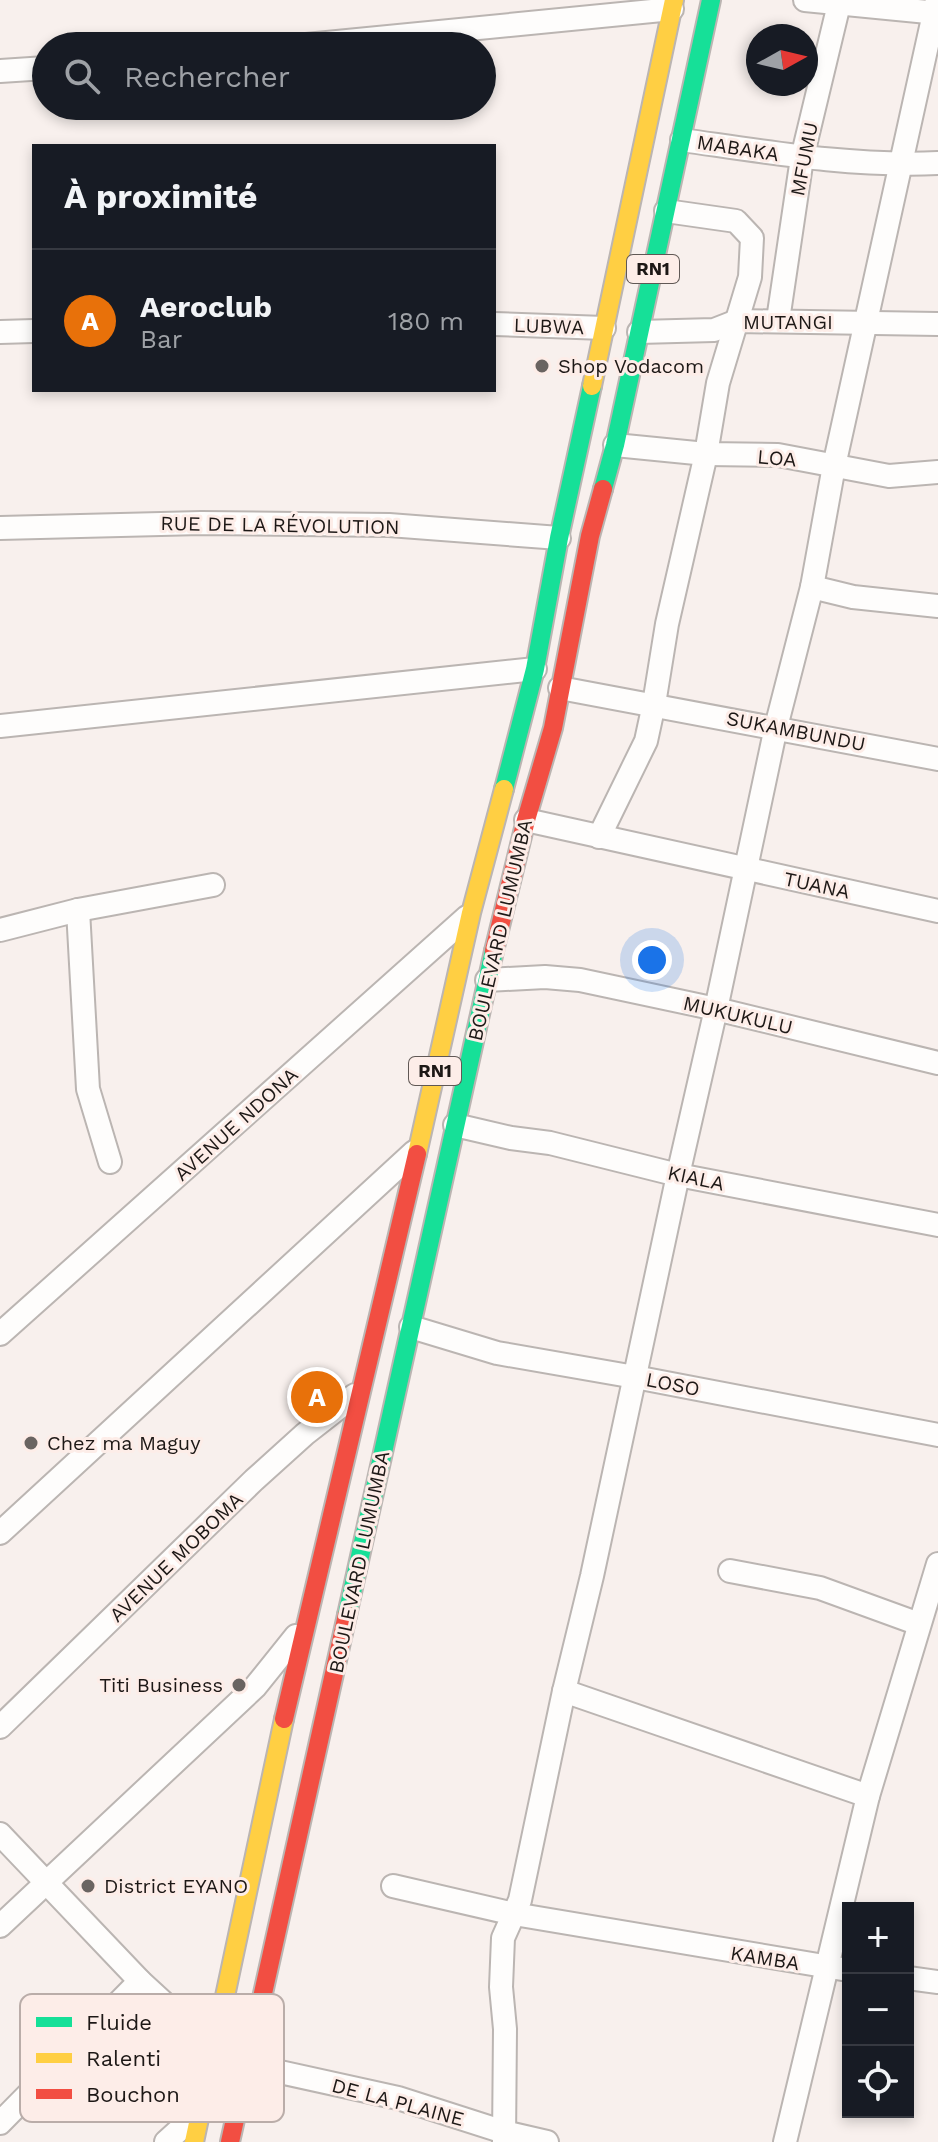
<!DOCTYPE html>
<html lang="fr">
<head>
<meta charset="utf-8">
<style>
	:root { --surface:#171b24; --page:#20242c; --text:#f1f3f6; --muted:#9ea1a6; --line:#363941; --accent:#db2777 }
	body { margin:0; font-family:"Work Sans",sans-serif; background:var(--page); color:var(--text) }
	.controls { position:absolute; right:24px; bottom:24px; display:grid; overflow:hidden; border-radius:0px; box-shadow:0 4px 12px #0003 }
	.controls button { width:72px; height:72px; display:grid; place-items:center; padding:0; border:0; border-bottom:2px solid var(--line); background:var(--surface); color:var(--text); font:40px sans-serif }
	.compass { position:absolute; left:746px; top:24px; width:72px; height:72px; border-radius:50%; background:var(--surface); box-shadow:0 4px 12px #0003; rotate:82deg }
	.you { position:absolute; left:652px; top:960px; width:28px; height:28px; margin:-20px; border:6px solid #fff; border-radius:50%; background:#1a73e8; box-shadow:0 0 0 12px #1a73e833 }
	.badge { display:grid; place-items:center; width:52px; height:52px; border-radius:50%; background:var(--accent); color:#fff; font-size:26px; font-weight:700 }
	.pin { position:absolute; translate:-50% -50%; border:4px solid #fff; box-shadow:0 2px 8px #0006 }
	.list { margin:0; padding:0; list-style:none }
	h2 { display:flex; justify-content:space-between; align-items:center; height:104px; margin:0; padding:0 32px; font-size:34px }
	h2 small { font-size:26px; font-weight:400; color:var(--muted) }
	.list li { display:grid; grid-template-columns:52px 1fr auto; gap:24px; align-items:center; box-sizing:border-box; height:144px; padding:0 32px; border-top:2px solid var(--line) }
	.list b { display:block; font-size:30px; white-space:nowrap }
	.list p { margin:0; font-size:26px; white-space:nowrap; color:var(--muted) }
	.list em { font-size:26px; font-style:normal; color:var(--muted) }
	.icon { flex:none; width:44px; height:44px; fill:none; stroke:currentColor; stroke-width:2; stroke-linecap:round; stroke-linejoin:round }
	.map { position:relative; flex:none; width:938px; height:2142px; overflow:hidden }
	.search { position:absolute; background:var(--surface); box-shadow:0 4px 12px #0003; left:32px; top:32px; width:464px; height:88px; display:flex; align-items:center; gap:20px; box-sizing:border-box; padding:0 28px; border-radius:44px; color:var(--muted); font-size:30px }
	.panel { position:absolute; background:var(--surface); box-shadow:0 4px 12px #0003; left:32px; top:144px; width:464px; height:248px; border-radius:0px }
	.map>svg:first-child { display:block }
	.lines { fill:none; stroke-linecap:round; stroke-linejoin:round }
	.street-casing { stroke:#bbb5b2; stroke-width:26 }
	.fast-casing { stroke:#bbb5b2; stroke-width:22 }
	.slow-casing { stroke:#bbb5b2; stroke-width:22 }
	.jam-casing { stroke:#bbb5b2; stroke-width:22 }
	.street { stroke:#fefdfc; stroke-width:22 }
	.fast { stroke:#16e098; stroke-width:18 }
	.slow { stroke:#ffcf43; stroke-width:18 }
	.jam { stroke:#f24e42; stroke-width:18 }
	.poi-dot { fill:#6a6461; stroke:#fdede8; stroke-width:3 }
	.labels { text-anchor:middle; stroke-width:6; stroke-linejoin:round; paint-order:stroke }
	.shield { fill:#fdede8; stroke:#605855; stroke-width:2 }
	.shield-label { font-size:18px; font-weight:bold; fill:#1d1816 }
	.street-label { font-size:20px; fill:#1d1816; stroke:#fdede8 }
	.poi-label { font-size:20px; fill:#1d1816; stroke:#fdede8; text-anchor:start }
	.key { fill:#fdede8; stroke:#baada9; stroke-width:2 }
	.key-label { font-size:22px; fill:#1d1816 }
</style>
</head>
<body>
<div class="map">
<svg width="938" height="2142" viewBox="0 0 938 2142">
	<rect width="100%" height="100%" fill="#f8f0ed"/>
	<g class="lines">
		<!-- street casing -->
		<g class="street-casing">
			<g id="street">
				<path d="M 805,0 L 938,13"/>
				<path d="M 296,46 L 672,9"/>
				<path d="M 0,71 L 46,68"/>
				<path d="M 682,140 C 767,152 852,167 938,163"/>
				<path d="M 778,320 L 802,158 L 840,0"/>
				<path d="M 494,324 L 604,328"/>
				<path d="M 0,332 L 34,331"/>
				<path d="M 639,332 L 714,330 L 737,321 L 938,324"/>
				<path d="M 615,445 L 706,454 L 778,455 L 889,476 L 938,472"/>
				<path d="M 0,528 L 201,523 L 389,525 L 559,538"/>
				<path d="M 812,587 L 853,597 L 938,606"/>
				<path d="M 560,688 L 938,759"/>
				<path d="M 0,726 L 535,669"/>
				<path d="M 526,820 L 938,911"/>
				<path d="M 599,837 L 646,741 L 654,704 L 667,624 L 706,454 L 718,383 L 750,277 L 752,238 L 736,221 L 666,211"/>
				<path d="M 78,910 L 88,1089 L 110,1162"/>
				<path d="M 0,930 L 78,910 L 213,885"/>
				<path d="M 487,980 L 545,977 L 580,980 L 716,1009 L 938,1063"/>
				<path d="M 455,1125 L 511,1138 L 550,1143 L 678,1175 L 938,1225"/>
				<path d="M 411,1327 L 497,1353 L 635,1377 L 938,1435"/>
				<path d="M 0,1334 L 467,917"/>
				<path d="M 0,1533 L 414,1152"/>
				<path d="M 730,1571 L 820,1588 L 919,1624"/>
				<path d="M 564,1691 L 868,1796"/>
				<path d="M 0,1727 L 254,1480 L 305,1434 L 355,1395"/>
				<path d="M 0,1834 L 140,1981 L 214,2049 L 248,2065 L 398,2098 L 504,2132 L 547,2142"/>
				<path d="M 393,1886 L 514,1914 L 848,1970"/>
				<path d="M 0,1926 L 255,1687 L 296,1636"/>
				<path d="M 908,1978 L 938,1982"/>
				<path d="M 0,2123 L 140,1981"/>
				<path d="M 166,2142 L 198,2113"/>
				<path d="M 504,2142 L 505,2029 L 501,1987 L 503,1938 L 520,1900 L 564,1691 L 592,1576 L 678,1175 L 716,1009 L 776,727 L 812,587 L 834,466 L 937,0"/>
				<path d="M 785,2142 L 868,1796 L 938,1564"/>
			</g>
		</g>
		<!-- fast casing -->
		<g class="fast-casing">
			<g id="fast">
				<path d="M 603,489 L 615,445 L 711,0"/>
				<path d="M 504,789 L 535,669 L 559,538 L 592,386"/>
				<path d="M 347,1615 L 494,951"/>
			</g>
		</g>
		<!-- slow casing -->
		<g class="slow-casing">
			<g id="slow">
				<path d="M 592,386 L 674,0"/>
				<path d="M 417,1154 L 471,913 L 504,789"/>
				<path d="M 194,2142 L 284,1719"/>
			</g>
		</g>
		<!-- jam casing -->
		<g class="jam-casing">
			<g id="jam">
				<path d="M 494,951 L 526,820 L 553,728 L 590,536 L 603,489"/>
				<path d="M 284,1719 L 417,1154"/>
				<path d="M 230,2142 L 347,1615"/>
			</g>
		</g>
		<!-- street -->
		<use href="#street" class="street"/>
		<!-- fast -->
		<use href="#fast" class="fast"/>
		<!-- slow -->
		<use href="#slow" class="slow"/>
		<!-- jam -->
		<use href="#jam" class="jam"/>
	</g>
	<!-- markers -->
	<g class="poi-dot">
		<circle cx="542" cy="366" r="8"/>
		<circle cx="31" cy="1443" r="8"/>
		<circle cx="239" cy="1685" r="8"/>
		<circle cx="88" cy="1886" r="8"/>
	</g>
	<g class="labels">
		<!-- shield labels -->
		<g class="shield">
			<rect x="627" y="255" width="52" height="28" rx="6"/>
			<rect x="409" y="1057" width="52" height="28" rx="6"/>
		</g>
		<g class="shield-label">
			<text x="653" y="275">RN1</text>
			<text x="435" y="1077">RN1</text>
		</g>
		<!-- street labels -->
		<g class="street-label">
			<text transform="translate(738 148) rotate(9)" y="7">MABAKA</text>
			<text transform="translate(804 159) rotate(-79)" y="7">MFUMU</text>
			<text x="788" y="329">MUTANGI</text>
			<text transform="translate(549 326) rotate(2)" y="7">LUBWA</text>
			<text transform="translate(777 458) rotate(5)" y="7">LOA</text>
			<text transform="translate(280 525) rotate(1)" y="7">RUE DE LA RÉVOLUTION</text>
			<text transform="translate(796 731) rotate(11)" y="7">SUKAMBUNDU</text>
			<text transform="translate(817 885) rotate(12)" y="7">TUANA</text>
			<text transform="translate(500 930) rotate(-77)" y="7">BOULEVARD LUMUMBA</text>
			<text transform="translate(738 1015) rotate(13)" y="7">MUKUKULU</text>
			<text transform="translate(236 1124) rotate(-42)" y="7">AVENUE NDONA</text>
			<text transform="translate(696 1178) rotate(12)" y="7">KIALA</text>
			<text transform="translate(673 1384) rotate(11)" y="7">LOSO</text>
			<text transform="translate(176 1557) rotate(-44)" y="7">AVENUE MOBOMA</text>
			<text transform="translate(359 1562) rotate(-78)" y="7">BOULEVARD LUMUMBA</text>
			<text transform="translate(765 1958) rotate(9)" y="7">KAMBA</text>
			<text transform="translate(398 2102) rotate(15)" y="7">DE LA PLAINE</text>
		</g>
		<!-- poi labels -->
		<g class="poi-label">
			<text x="558" y="373">Shop Vodacom</text>
			<text x="47" y="1450">Chez ma Maguy</text>
			<text x="223" y="1692" text-anchor="end">Titi Business</text>
			<text x="104" y="1893">District EYANO</text>
		</g>
	</g>
	<!-- legend -->
	<rect x="20" y="1994" width="264" height="128" rx="12" class="key"/>
	<rect x="36" y="2017" width="36" height="10" fill="#16e098"/>
	<rect x="36" y="2053" width="36" height="10" fill="#ffcf43"/>
	<rect x="36" y="2089" width="36" height="10" fill="#f24e42"/>
	<g class="key-label">
		<text x="86" y="2030">Fluide</text>
		<text x="86" y="2066">Ralenti</text>
		<text x="86" y="2102">Bouchon</text>
	</g>
</svg>
<div class="controls">
<button>+</button>
<button>−</button>
<button><svg class="icon" aria-label="locate" viewBox="0 0 24 24"><circle cx="12" cy="12" r="6"/><path d="M12 2v4M12 18v4M2 12h4M18 12h4"/></svg></button>
</div>
<svg class="compass" viewBox="-18 -18 36 36"><path d="M0-13l5 13h-10z" fill="#e53935"/><path d="M0 13l5-13h-10z" fill="#9ea1a6"/></svg>
<div class="you"></div>
<div class="pin badge" style="left:317px;top:1397px;background:#e8710a">A</div>
<div class="search"><svg class="icon" aria-label="search" viewBox="0 0 24 24"><circle cx="10" cy="10" r="6"/><path d="M15 15l6 6"/></svg>Rechercher</div>
<section class="panel">
<h2>À proximité<small></small></h2>
<ul class="list">
<li><span class="badge" style="background:#e8710a">A</span><div><b>Aeroclub</b><p>Bar</p></div><em>180 m</em></li>
</ul>
</section>
</div>
</body>
</html>
